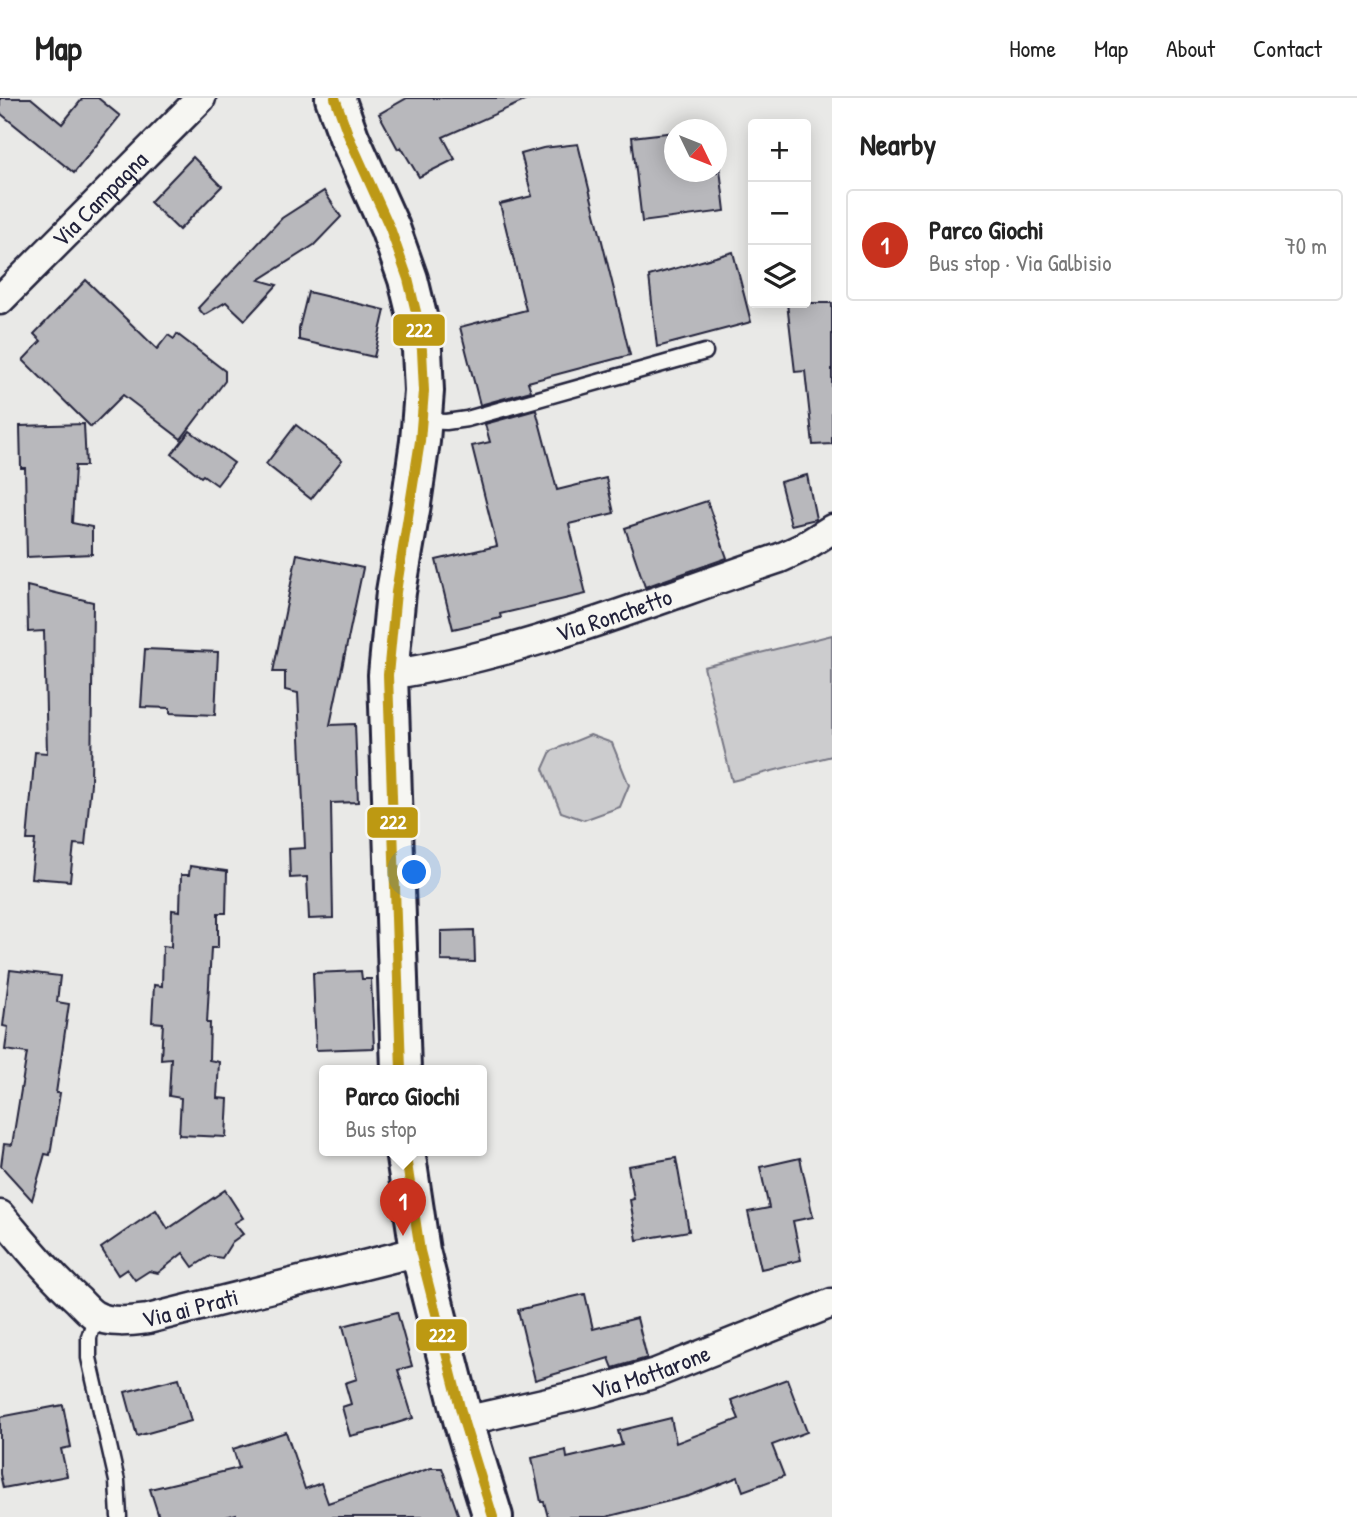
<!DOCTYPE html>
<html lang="en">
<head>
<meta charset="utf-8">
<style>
	:root { --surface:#fff; --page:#f6f6f6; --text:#222; --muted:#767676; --line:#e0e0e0; --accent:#c8321e }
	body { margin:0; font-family:"Patrick Hand",sans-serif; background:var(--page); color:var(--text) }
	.controls { position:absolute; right:21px; top:21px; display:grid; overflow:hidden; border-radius:7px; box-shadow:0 4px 18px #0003 }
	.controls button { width:63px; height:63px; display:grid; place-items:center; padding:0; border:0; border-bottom:2px solid var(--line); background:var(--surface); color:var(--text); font:35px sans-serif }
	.compass { position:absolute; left:664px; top:21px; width:63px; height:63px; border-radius:50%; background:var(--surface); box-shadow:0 4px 18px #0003; rotate:133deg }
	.you { position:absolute; left:415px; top:775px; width:24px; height:24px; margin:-18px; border:5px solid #fff; border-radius:50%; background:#1a73e8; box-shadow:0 0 0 10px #1a73e833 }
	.badge { display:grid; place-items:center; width:46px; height:46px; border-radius:50%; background:var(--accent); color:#fff; font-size:23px; font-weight:700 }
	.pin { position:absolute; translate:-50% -58px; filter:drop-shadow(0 2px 4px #0008) }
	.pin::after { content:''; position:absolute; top:37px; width:24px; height:21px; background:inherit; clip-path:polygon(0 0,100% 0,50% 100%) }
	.popup { position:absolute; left:319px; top:967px; width:168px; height:91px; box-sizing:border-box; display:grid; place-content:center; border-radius:7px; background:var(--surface); filter:drop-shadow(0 2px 5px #0005); font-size:23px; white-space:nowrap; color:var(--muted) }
	.popup b { font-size:26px; color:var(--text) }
	.popup::after { content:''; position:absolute; left:50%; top:100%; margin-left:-14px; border:14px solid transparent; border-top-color:var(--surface) }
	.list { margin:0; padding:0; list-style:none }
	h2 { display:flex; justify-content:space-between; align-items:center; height:91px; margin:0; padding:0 28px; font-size:30px }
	h2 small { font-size:23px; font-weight:400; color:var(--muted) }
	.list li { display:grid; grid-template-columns:46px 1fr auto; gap:21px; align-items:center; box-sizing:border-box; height:112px; margin:0 14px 14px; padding:0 14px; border:2px solid var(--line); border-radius:7px }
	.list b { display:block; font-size:26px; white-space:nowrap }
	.list p { margin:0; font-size:23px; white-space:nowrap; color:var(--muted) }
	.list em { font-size:23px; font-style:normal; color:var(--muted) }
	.icon { flex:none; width:38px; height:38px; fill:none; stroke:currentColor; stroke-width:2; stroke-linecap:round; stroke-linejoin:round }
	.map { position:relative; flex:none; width:832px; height:1419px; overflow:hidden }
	header { display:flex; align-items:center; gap:42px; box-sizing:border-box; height:98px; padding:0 35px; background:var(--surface); border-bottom:2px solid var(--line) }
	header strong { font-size:33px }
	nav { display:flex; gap:38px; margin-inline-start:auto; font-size:24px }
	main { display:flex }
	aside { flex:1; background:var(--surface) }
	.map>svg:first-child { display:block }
	.green { fill:#ccccce; stroke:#777784; stroke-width:2 }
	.building { fill:#b8b8bc; stroke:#22223b; stroke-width:2 }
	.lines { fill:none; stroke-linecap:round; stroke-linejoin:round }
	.lane-casing { stroke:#22223b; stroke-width:19 }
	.street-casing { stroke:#22223b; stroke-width:33 }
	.secondary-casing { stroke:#22223b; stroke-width:44 }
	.lane { stroke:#f6f6f2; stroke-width:14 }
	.street { stroke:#f6f6f2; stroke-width:28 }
	.secondary { stroke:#f6f6f2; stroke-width:38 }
	.bus-1-casing { stroke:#f6f6f2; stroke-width:16 }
	.bus-1 { stroke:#bd9912; stroke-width:10 }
	.labels { text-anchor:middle; stroke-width:5; stroke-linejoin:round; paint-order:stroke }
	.street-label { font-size:24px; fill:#22223b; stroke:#f6f6f2 }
	.line-badge { stroke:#f6f6f2; stroke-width:2.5 }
	.badge-label { font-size:19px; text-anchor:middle; font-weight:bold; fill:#fff }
</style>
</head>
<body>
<header>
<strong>Map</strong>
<nav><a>Home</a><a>Map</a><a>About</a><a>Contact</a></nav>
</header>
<main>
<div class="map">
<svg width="832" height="1419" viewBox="0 0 832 1419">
	<rect width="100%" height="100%" fill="#e9e9e7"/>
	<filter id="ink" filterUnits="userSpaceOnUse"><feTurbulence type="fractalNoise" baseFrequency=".0143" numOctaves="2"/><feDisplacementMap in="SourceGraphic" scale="14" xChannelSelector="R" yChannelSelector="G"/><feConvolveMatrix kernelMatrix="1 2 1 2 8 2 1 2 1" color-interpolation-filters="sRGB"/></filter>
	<g filter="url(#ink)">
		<!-- green -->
		<g class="green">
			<path d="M 832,537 L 832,658 L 732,683 L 704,569 Z"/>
			<path d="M 590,637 L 612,645 L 629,687 L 620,709 L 584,722 L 561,714 L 543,671 L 551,653 Z"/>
		</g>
		<!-- building -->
		<g class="building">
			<path d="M 0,0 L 31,0 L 62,26 L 83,0 L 98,0 L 120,18 L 74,75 L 0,15 Z"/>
			<path d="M 407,0 L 531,0 L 443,39 L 455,61 L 419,79 L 401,49 L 398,51 L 379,16 Z"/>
			<path d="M 675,34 L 675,74 L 717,74 L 717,46 L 725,113 L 642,124 L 632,39 Z"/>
			<path d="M 578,46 L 630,257 L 528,284 L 531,293 L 480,307 L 460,229 L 526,212 L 500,106 L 532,98 L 521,56 L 543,50 Z"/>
			<path d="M 193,59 L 222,88 L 179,132 L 150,104 Z"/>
			<path d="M 324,93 L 341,119 L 314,147 L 259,182 L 277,187 L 245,222 L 226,204 L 204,217 L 198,210 L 282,120 Z"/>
			<path d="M 733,154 L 751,224 L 657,249 L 649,178 Z"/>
			<path d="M 86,182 L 157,251 L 168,237 L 174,241 L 177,236 L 225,273 L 225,283 L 181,341 L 123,297 L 91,329 L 23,262 L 41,243 L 34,236 Z"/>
			<path d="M 308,194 L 385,212 L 374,259 L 299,242 L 299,230 Z"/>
			<path d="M 787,205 L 832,205 L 832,346 L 813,347 L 805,273 L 795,274 Z"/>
			<path d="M 536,312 L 557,392 L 606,380 L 614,415 L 569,426 L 586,496 L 500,516 L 501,520 L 453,531 L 436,462 L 497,448 L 472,348 L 490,344 L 485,326 Z"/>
			<path d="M 84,326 L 86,368 L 75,368 L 72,425 L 92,429 L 92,456 L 27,459 L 25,370 L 21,370 L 20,328 Z"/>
			<path d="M 296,327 L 342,362 L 311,401 L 266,366 Z"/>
			<path d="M 190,333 L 234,365 L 217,387 L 203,377 L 201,379 L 172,356 Z"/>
			<path d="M 807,377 L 816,421 L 791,427 L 780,384 Z"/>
			<path d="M 707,403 L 727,460 L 645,489 L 625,430 Z"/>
			<path d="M 297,456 L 363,470 L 330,627 L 355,626 L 358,704 L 331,705 L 333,820 L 309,821 L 307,779 L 290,780 L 289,751 L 305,750 L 298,595 L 285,592 L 285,574 L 273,574 Z"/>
			<path d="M 27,488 L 93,504 L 91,685 L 85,747 L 74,746 L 70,783 L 31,780 L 35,742 L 27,742 L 35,654 L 47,655 L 44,533 L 28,534 Z"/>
			<path d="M 145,551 L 218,554 L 215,617 L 170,615 L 170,610 L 141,609 Z"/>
			<path d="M 190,768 L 227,773 L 226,815 L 218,815 L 218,850 L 211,850 L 207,925 L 210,925 L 209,962 L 219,964 L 217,1000 L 228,1001 L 226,1039 L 179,1037 L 181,1000 L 169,998 L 171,960 L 161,961 L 163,925 L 152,924 L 154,887 L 162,888 L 163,848 L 171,849 L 172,812 L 180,813 L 181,777 L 189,777 Z"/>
			<path d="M 474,832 L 475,864 L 441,863 L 441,833 Z"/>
			<path d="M 10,872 L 60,878 L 57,904 L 69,906 L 56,995 L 60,995 L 50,1057 L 45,1056 L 32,1102 L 1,1068 L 4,1046 L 12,1047 L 27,955 L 5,952 L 8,929 L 3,928 Z"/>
			<path d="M 361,873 L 362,881 L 371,881 L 374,950 L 316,952 L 313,875 Z"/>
			<path d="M 676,1060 L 689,1133 L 637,1142 L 630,1102 L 634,1101 L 628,1068 Z"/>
			<path d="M 800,1060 L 813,1119 L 793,1123 L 801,1162 L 761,1171 L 748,1114 L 769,1110 L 760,1069 Z"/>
			<path d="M 225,1092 L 243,1120 L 234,1125 L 243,1136 L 232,1144 L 222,1160 L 210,1158 L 193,1169 L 183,1155 L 158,1175 L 149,1173 L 135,1182 L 127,1171 L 118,1177 L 101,1150 L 156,1112 L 168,1131 Z"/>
			<path d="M 585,1196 L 593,1231 L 637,1220 L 647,1260 L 613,1270 L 609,1260 L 535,1282 L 518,1212 Z"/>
			<path d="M 397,1214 L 412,1268 L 398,1272 L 413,1320 L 384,1329 L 384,1330 L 350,1338 L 342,1309 L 351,1306 L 345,1285 L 357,1281 L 343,1228 Z"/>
			<path d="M 179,1280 L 191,1323 L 137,1338 L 125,1294 Z"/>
			<path d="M 787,1281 L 807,1334 L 772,1347 L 784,1378 L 743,1393 L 738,1379 L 689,1398 L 606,1419 L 548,1419 L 544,1404 L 541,1404 L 532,1360 L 566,1352 L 567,1360 L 622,1347 L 618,1333 L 671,1320 L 676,1345 L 739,1321 L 731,1302 Z"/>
			<path d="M 63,1307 L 71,1349 L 61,1351 L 67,1378 L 3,1390 L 0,1376 L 0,1319 Z"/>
			<path d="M 286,1334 L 305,1391 L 321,1385 L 328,1405 L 431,1370 L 442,1370 L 459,1419 L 236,1419 L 236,1416 L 226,1419 L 159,1419 L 150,1391 L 239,1370 L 233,1351 Z"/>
		</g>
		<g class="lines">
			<!-- lane casing -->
			<g class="lane-casing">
				<g id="lane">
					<path d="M 422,323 L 446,324 L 467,321 L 705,254"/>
					<path d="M 96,1218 L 89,1239 L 89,1260 L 117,1383 L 119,1419"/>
				</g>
			</g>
			<!-- street casing -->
			<g class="street-casing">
				<g id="street">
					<path id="s1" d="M 0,202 L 201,0"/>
					<path id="s2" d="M 388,577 C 523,557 651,503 780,460 L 802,450 L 832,431"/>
					<path id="s3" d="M 0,1117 C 25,1146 49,1176 78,1202 C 83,1207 88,1213 94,1217 C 109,1226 132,1223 148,1221 L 420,1153"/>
					<path id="s4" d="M 464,1325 L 482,1319 L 592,1294 L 656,1275 L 832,1205"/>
				</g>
			</g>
			<!-- secondary casing -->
			<g class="secondary-casing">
				<g id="secondary">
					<path d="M 335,0 L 349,39 L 390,130 L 408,181 L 417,218 L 422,252 L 424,293 L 420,343 L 411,406 L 396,494 L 388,577 L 401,972"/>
					<path d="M 405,1052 L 420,1153 L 464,1325 L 493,1419"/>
				</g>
			</g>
			<!-- lane -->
			<use href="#lane" class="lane"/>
			<!-- street -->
			<use href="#street" class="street"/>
			<!-- secondary -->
			<use href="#secondary" class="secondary"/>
			<!-- bus-1 casing -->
			<g class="bus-1-casing">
				<g id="bus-1">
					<path d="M 335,0 L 349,39 L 390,130 L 408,181 L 417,218 L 422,252 L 424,293 L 420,343 L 396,494 L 388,577 L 401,972"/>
					<path d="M 405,1052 L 420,1153 L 464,1325 L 493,1419"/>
				</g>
			</g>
			<!-- bus-1 -->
			<use href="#bus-1" class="bus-1"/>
		</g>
	</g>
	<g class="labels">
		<!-- street labels -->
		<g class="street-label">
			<text dy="8" stroke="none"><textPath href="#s1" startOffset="142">Via Campagna</textPath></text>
			<text dy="8" stroke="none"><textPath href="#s2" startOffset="234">Via Ronchetto</textPath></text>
			<text dy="8" stroke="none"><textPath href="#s3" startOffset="236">Via ai Prati</textPath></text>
			<text dy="8" stroke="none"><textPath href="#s4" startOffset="194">Via Mottarone</textPath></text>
		</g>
	</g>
	<g class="line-badge">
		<rect x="392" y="215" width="54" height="34" rx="7" fill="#bd9912"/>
		<rect x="366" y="708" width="53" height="33" rx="7" fill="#bd9912"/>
		<rect x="415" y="1220" width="53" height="34" rx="7" fill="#bd9912"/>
	</g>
	<g class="badge-label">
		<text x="419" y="239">222</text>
		<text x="393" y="731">222</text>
		<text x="442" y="1244">222</text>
	</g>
</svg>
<div class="controls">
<button>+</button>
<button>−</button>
<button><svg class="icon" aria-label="layers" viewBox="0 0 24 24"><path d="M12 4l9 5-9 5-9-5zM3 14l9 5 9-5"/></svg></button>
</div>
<svg class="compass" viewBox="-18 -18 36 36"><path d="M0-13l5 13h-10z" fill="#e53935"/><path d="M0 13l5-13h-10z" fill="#767676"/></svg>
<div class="you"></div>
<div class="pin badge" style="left:403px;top:1138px">1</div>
<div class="popup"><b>Parco Giochi</b>Bus stop</div>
</div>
<aside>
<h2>Nearby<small></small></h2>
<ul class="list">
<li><span class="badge">1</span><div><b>Parco Giochi</b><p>Bus stop · Via Galbisio</p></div><em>70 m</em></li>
</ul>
</aside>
</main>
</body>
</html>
